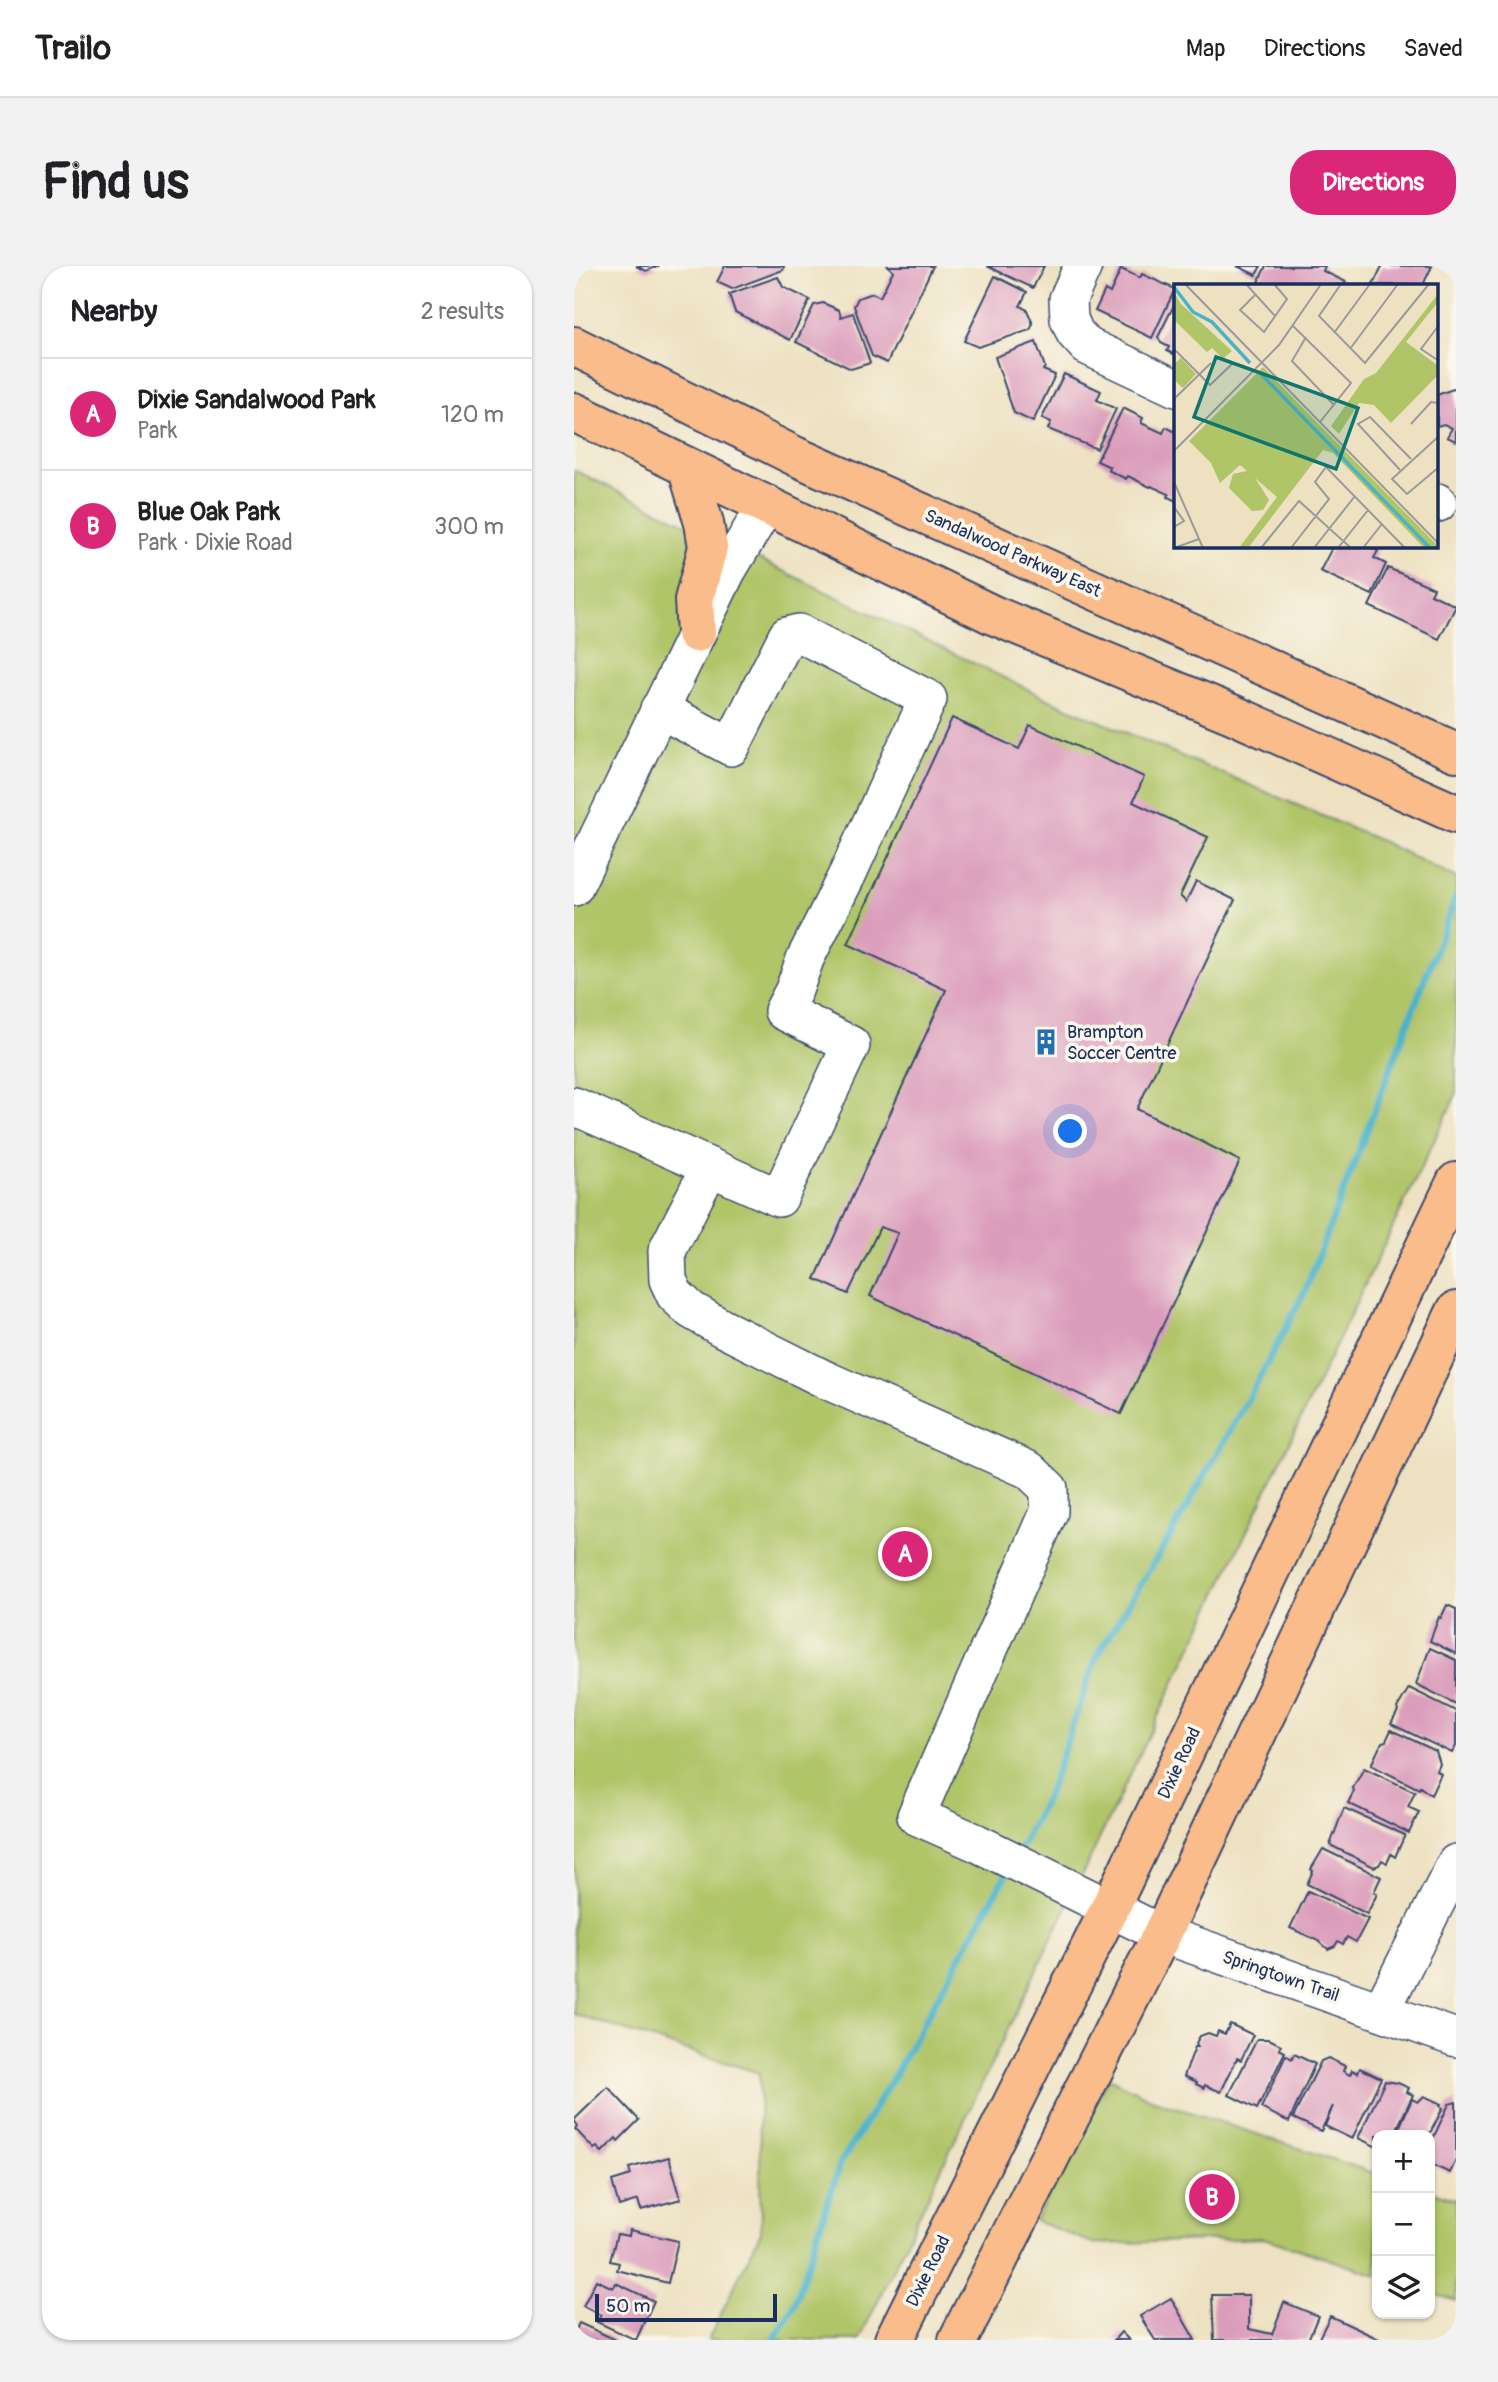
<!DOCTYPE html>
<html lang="en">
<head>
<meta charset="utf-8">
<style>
	:root { --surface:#fff; --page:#f2f2f2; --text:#202124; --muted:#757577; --line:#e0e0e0; --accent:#db2777 }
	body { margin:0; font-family:Pangolin,sans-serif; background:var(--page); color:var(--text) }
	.controls { position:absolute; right:21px; bottom:21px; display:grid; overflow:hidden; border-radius:14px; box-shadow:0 2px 5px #0004 }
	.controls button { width:63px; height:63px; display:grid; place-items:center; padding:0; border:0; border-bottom:2px solid var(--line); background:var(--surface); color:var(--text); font:35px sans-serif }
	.scale { position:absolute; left:21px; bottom:18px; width:182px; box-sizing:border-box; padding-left:7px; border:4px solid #1b2f5e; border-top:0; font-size:19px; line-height:24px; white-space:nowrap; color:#1b2f5e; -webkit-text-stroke:5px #fbf7ec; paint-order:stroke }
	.you { position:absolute; left:497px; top:866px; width:24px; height:24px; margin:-18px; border:5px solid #fff; border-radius:50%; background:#1a73e8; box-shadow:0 0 0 10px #1a73e833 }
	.badge { display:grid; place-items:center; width:46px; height:46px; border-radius:50%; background:var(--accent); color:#fff; font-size:23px; font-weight:700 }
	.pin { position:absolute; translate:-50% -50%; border:4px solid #fff; box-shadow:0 2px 7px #0006 }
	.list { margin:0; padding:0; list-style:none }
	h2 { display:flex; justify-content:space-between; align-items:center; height:91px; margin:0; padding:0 28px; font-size:30px }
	h2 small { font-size:23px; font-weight:400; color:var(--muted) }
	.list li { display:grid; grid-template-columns:46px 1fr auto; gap:21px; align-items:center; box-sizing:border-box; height:112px; padding:0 28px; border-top:2px solid var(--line) }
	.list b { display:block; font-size:26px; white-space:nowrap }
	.list p { margin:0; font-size:23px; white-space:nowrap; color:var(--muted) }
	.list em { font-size:23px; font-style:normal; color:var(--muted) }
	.icon { flex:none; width:38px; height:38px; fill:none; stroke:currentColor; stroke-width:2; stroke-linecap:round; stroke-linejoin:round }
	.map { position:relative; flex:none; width:882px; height:2074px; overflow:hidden; border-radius:28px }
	header { display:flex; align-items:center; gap:42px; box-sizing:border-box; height:98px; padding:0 35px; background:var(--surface); border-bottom:2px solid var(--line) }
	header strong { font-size:33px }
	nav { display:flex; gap:38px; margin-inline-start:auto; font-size:24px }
	.intro { display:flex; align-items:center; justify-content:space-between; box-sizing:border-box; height:168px; padding:0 42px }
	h1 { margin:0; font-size:49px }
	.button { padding:18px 32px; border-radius:28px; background:var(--accent); color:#fff; font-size:24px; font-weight:700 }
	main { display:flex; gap:42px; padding:0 42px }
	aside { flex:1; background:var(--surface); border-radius:28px; box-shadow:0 2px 5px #0004 }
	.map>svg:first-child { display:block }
	.green { fill:#b0c468; stroke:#667a63; stroke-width:2 }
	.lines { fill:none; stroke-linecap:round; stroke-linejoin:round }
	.stream { stroke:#4ab2c9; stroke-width:7 }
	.building { fill:#db9dbc }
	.minor-casing { stroke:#3a4a6d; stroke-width:40 }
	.major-casing { stroke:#3a4a6d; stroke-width:42 }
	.minor { stroke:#fff; stroke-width:37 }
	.major { stroke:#f9bc8a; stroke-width:38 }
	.labels { text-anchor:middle; stroke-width:7; stroke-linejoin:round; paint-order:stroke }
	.street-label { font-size:18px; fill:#1b2f5e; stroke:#fbf7ec }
	.poi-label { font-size:18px; fill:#1b2f5e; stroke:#fbf7ec; text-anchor:start }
	.inset-river { fill:none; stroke:#4ab2c9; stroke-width:3.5 }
	.inset-road { fill:none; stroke:#999a99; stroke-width:2 }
	.view { fill:#0f766e; fill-opacity:0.15; stroke:#0f766e; stroke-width:3.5 }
	.inset-edge { fill:none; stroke:#1b2f5e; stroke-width:3.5 }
</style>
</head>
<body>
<header>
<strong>Trailo</strong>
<nav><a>Map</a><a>Directions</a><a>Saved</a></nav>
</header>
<div class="intro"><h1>Find us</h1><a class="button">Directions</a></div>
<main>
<aside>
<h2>Nearby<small>2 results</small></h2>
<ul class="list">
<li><span class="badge">A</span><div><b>Dixie Sandalwood Park</b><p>Park</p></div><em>120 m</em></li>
<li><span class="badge">B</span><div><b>Blue Oak Park</b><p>Park · Dixie Road</p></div><em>300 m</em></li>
</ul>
</aside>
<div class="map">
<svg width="882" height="2074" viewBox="0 0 882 2074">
	<rect width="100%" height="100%" fill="#fbf7ec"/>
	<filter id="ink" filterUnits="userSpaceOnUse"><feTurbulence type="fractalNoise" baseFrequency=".0143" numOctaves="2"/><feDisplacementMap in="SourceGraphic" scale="14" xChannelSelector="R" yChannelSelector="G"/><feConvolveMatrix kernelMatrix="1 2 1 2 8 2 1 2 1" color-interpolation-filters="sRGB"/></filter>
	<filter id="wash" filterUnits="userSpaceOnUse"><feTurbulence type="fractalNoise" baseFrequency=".00686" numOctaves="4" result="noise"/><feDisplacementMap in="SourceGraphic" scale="28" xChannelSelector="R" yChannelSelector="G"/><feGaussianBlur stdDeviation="1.57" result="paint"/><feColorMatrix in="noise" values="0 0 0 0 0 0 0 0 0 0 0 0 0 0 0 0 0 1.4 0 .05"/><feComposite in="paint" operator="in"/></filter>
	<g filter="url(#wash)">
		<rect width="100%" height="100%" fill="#ede1c1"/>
		<!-- green -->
		<g class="green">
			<path d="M 0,204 L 478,435 L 807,575 L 882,612 L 882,829 L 285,2074 L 134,2074 L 187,1966 L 185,1807 L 0,1748 Z"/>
			<path d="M 534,1812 L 577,1833 L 803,1908 L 803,2009 L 690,1972 L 521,1978 L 461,1955 Z"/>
			<path d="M 856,1925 L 882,1934 L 882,2035 L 856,2027 Z"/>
		</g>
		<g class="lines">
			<!-- stream -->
			<g class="stream">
				<path d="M 444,1586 L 475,1526 L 523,1390 L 595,1272 L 678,1126 L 731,1025 L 882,632"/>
				<path d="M 200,2074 L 220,2040 L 267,1896 L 316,1817 L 434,1605"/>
			</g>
		</g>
		<g id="blocks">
			<!-- building -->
			<g class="building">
				<path d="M 62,0 L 85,0 L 72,5 Z"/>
				<path d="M 151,0 L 210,0 L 209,4 L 158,23 L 143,16 Z"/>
				<path d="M 314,0 L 359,0 L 313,97 L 298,90 L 280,40 L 284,32 L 299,27 L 306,31 L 319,5 Z"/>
				<path d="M 413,0 L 470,0 L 459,22 Z"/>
				<path d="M 663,0 L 687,0 L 682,9 Z"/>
				<path d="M 692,0 L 751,0 L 749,5 L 772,16 L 770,19 L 690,19 L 684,16 Z"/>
				<path d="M 808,0 L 858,0 L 849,19 L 799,19 Z"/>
				<path d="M 547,3 L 566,12 L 568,8 L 601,23 L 578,72 L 521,45 L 531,24 L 536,27 Z"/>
				<path d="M 421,10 L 453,26 L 446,40 L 453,44 L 459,58 L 456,64 L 404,81 L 390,75 Z"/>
				<path d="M 204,11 L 209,21 L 236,34 L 216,74 L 161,46 L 155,28 Z"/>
				<path d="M 602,35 L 602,89 L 593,85 L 595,81 L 587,77 L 584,71 Z"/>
				<path d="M 249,37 L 265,44 L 267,51 L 279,47 L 296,97 L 277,103 L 222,76 L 240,39 Z"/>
				<path d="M 462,76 L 471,101 L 469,104 L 481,109 L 459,156 L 440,147 L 421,91 Z"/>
				<path d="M 490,108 L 527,125 L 523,134 L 542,143 L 523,183 L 474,163 L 477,156 L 468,152 Z"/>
				<path d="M 879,123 L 882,124 L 882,175 L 873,171 L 878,162 L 870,158 L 863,160 L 863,129 Z"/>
				<path d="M 549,142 L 569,152 L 567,157 L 589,167 L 592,161 L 602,166 L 602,235 L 594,231 L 595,228 L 577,220 L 576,221 L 554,210 L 552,213 L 534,204 L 536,201 L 523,195 Z"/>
				<path d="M 759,280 L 794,280 L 804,285 L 800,292 L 812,298 L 798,329 L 746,305 Z"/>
				<path d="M 814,302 L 860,322 L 857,328 L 882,340 L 865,373 L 795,340 Z"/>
				<path d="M 378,452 L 445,483 L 456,459 L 570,511 L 559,536 L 634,571 L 606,630 L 612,636 L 622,615 L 661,634 L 563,843 L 666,895 L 547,1148 L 296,1030 L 324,967 L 306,961 L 274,1028 L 241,1013 L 372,724 L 274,678 Z"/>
				<path d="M 873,1339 L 882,1343 L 882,1388 L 856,1375 L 865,1351 L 867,1352 Z"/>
				<path d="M 856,1382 L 882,1394 L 882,1438 L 842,1418 Z"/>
				<path d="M 835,1422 L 882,1445 L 882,1480 L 878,1487 L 817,1458 L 824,1445 L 823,1442 Z"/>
				<path d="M 817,1464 L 862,1485 L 866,1498 L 863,1505 L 867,1508 L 857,1529 L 846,1521 L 845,1523 L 797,1499 L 808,1476 L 812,1475 Z"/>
				<path d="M 790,1502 L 841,1526 L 834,1541 L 845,1546 L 835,1567 L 774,1537 L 780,1525 L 779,1522 Z"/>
				<path d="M 770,1542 L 831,1569 L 821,1591 L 817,1588 L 813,1597 L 808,1594 L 805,1599 L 800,1601 L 756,1579 Z"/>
				<path d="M 749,1583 L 807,1611 L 800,1626 L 803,1628 L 793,1648 L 733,1618 L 739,1605 L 737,1603 Z"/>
				<path d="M 734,1625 L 794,1653 L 782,1676 L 773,1671 L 769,1678 L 764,1675 L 761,1680 L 754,1683 L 745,1675 L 716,1662 Z"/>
				<path d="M 656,1758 L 679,1769 L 667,1794 L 663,1792 L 647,1826 L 631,1819 L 630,1822 L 622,1818 L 623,1816 L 610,1810 L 621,1781 L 624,1781 L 622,1777 L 626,1770 L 634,1767 L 642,1770 L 644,1765 L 651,1768 Z"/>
				<path d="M 683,1773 L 695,1773 L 707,1779 L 705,1783 L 711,1786 L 683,1843 L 655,1829 Z"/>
				<path d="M 720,1788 L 741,1798 L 715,1856 L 687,1842 L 712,1789 L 718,1793 Z"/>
				<path d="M 754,1792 L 771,1800 L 769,1805 L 776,1809 L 778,1804 L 784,1807 L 786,1802 L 807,1812 L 778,1873 L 751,1860 L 759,1840 L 747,1865 L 719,1852 L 747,1795 Z"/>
				<path d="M 811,1815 L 824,1817 L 835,1822 L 833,1826 L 839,1829 L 820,1869 L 803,1869 L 803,1881 L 784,1872 Z"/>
				<path d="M 34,1821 L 65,1854 L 44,1875 L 42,1872 L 28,1886 L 23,1881 L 20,1883 L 1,1863 L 4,1860 L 0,1854 Z"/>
				<path d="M 850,1830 L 867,1838 L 866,1840 L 869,1842 L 855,1869 L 822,1869 L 838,1833 L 844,1836 Z"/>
				<path d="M 882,1836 L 882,1894 L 876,1907 L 856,1898 L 856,1879 L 875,1838 Z"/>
				<path d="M 95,1891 L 107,1933 L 67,1944 L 64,1934 L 45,1940 L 38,1915 L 57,1909 L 55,1902 Z"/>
				<path d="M 56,1964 L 104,1975 L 94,2017 L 43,2004 L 45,1997 L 36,1995 L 43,1968 L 55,1970 Z"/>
				<path d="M 22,2014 L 39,2022 L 42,2017 L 80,2035 L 62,2074 L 23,2056 L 27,2049 L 9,2040 Z"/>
				<path d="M 638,2029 L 675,2029 L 675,2063 L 698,2068 L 710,2036 L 744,2050 L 734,2074 L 640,2074 Z"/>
				<path d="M 597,2032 L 621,2074 L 581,2074 L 566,2050 Z"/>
				<path d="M 756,2050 L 807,2074 L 744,2074 Z"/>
				<path d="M 5,2057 L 42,2074 L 1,2074 L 3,2070 L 0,2068 Z"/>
				<path d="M 547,2066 L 555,2074 L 540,2074 Z"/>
			</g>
		</g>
	</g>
	<g filter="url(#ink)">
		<use href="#blocks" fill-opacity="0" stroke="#3a4a6d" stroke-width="2"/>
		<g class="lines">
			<!-- minor casing -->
			<g class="minor-casing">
				<g id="minor">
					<path d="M 509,0 L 494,33 L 495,53 L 501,67 L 513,80 L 602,122"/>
					<path d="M 863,236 L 864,237"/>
					<path d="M 0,621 L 153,305 L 193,238"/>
					<path d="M 0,840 L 205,932 L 277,779 L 209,745 L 220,724 L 231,693 L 274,607 L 354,433 L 225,367 L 213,370 L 157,481 L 85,443"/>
					<path d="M 136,901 L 93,985 L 94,1014 L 101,1029 L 117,1044 L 148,1062 L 252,1114 L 455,1204 L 475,1223 L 475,1246 L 342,1550 L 403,1577 L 588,1668 L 882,1772"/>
					<path d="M 807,1745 L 882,1597"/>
				</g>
			</g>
			<!-- major casing -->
			<g class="major-casing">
				<g id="major">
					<path d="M 0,80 L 221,190 L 882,486"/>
					<path d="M 0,146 L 419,349 L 658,448 L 882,548"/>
					<path d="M 113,201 L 130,257 L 134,281 L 120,334 L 122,367"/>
					<path d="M 320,2074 L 535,1644 L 882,916"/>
					<path d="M 384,2074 L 588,1668 L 882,1045"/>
				</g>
			</g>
			<!-- minor -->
			<use href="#minor" class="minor"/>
			<!-- major -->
			<use href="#major" class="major"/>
		</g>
	</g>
	<!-- icons -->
	<defs>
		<g id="building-bare" transform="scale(2.1)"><path d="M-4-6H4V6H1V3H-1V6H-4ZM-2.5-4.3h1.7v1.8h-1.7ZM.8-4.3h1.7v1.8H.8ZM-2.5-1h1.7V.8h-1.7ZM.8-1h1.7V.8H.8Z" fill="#1f6fb2" stroke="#fbf7ec" stroke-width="2.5" paint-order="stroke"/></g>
	</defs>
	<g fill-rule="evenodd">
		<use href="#building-bare" x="472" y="776"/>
	</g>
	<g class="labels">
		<!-- street labels -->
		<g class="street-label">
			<text transform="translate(439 287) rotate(24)" y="6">Sandalwood Parkway East</text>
			<text transform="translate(605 1497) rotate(-65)" y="6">Dixie Road</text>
			<text transform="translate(707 1710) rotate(19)" y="6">Springtown Trail</text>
			<text transform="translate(354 2005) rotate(-64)" y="6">Dixie Road</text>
		</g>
		<!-- poi labels -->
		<g class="poi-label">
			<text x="493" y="772">Brampton<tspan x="493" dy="21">Soccer Centre</tspan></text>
		</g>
	</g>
	<!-- overview -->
	<g transform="translate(600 18)">
		<rect width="264" height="264" fill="#ede1c1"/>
		<path d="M 0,8 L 7,20 L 58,67 L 49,75 L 38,64 L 33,68 L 0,36 ZM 264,10 L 264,18 L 232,58 L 263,81 L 264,91 L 217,139 L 200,121 L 185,119 L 165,150 L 157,142 L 190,95 L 202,89 ZM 7,74 L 22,90 L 9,104 L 0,96 L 0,80 ZM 89,83 L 264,262 L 264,264 L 250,264 L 159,169 L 149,166 L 74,264 L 65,264 L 103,213 L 81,194 L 95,216 L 89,226 L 78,227 L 55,204 L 59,190 L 73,187 L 66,181 L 46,199 L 37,179 L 15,157 Z" fill="#b0c468"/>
		<path class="inset-river" d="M 0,3 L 19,28 L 38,38 L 76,79M 85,88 L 256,264"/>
		<path class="inset-road" d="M 11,0 L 265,260M 72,0 L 101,32M 167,0 L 145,32 L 191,79 L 255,0M 81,11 L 66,26 L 90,48 L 113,15 L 100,0M 118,41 L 177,99 L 146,138M 265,41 L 247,65 L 265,77M 160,49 L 196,0M 132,53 L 118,77 L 160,121M 0,65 L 36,101 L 58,80M 176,65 L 224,0M 0,115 L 37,79M 237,140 L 257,118 L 265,119M 265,152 L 218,195 L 233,210 L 265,183M 0,167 L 105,61 L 147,0M 226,186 L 184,140 L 196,133 L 237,175M 0,198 L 29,264M 0,223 L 10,237 L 0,243M 0,264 L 25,255M 87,264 L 125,217 L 177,264M 117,264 L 155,215 L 141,198 L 152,183 L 231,264M 140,264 L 181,212M 164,264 L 194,226M 189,264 L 208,240"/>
		<path class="view" d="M 42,73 L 184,124 L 162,185 L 20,133 Z"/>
		<rect width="264" height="264" class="inset-edge"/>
	</g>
</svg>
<div class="controls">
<button>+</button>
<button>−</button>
<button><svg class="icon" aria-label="layers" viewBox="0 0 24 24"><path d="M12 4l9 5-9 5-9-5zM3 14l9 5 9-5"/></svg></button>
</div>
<div class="scale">50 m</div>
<div class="you"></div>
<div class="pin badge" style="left:331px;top:1288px">A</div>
<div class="pin badge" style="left:638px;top:1931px">B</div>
</div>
</main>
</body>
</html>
